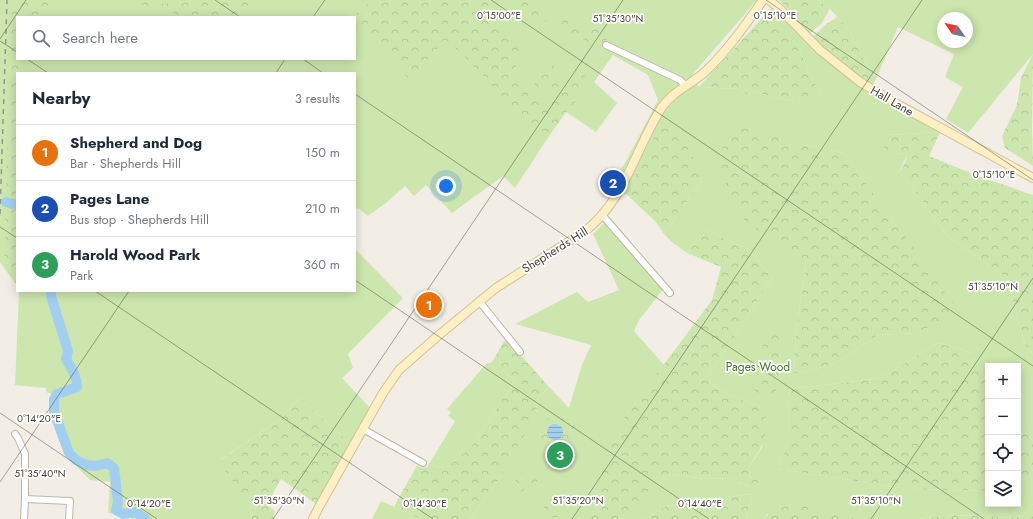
<!DOCTYPE html>
<html lang="en">
<head>
<meta charset="utf-8">
<style>
	:root { --surface:#fff; --page:#f6f6f7; --text:#1f2937; --muted:#747a83; --line:#e0e1e3; --accent:#1a73e8 }
	body { margin:0; font-family:Jost,sans-serif; background:var(--page); color:var(--text) }
	.controls { position:absolute; right:12px; bottom:12px; display:grid; overflow:hidden; border-radius:0px; box-shadow:0 2px 10px #0003 }
	.controls button { width:36px; height:36px; display:grid; place-items:center; padding:0; border:0; border-bottom:1px solid var(--line); background:var(--surface); color:var(--text); font:20px sans-serif }
	.compass { position:absolute; left:937px; top:12px; width:36px; height:36px; border-radius:50%; background:var(--surface); box-shadow:0 2px 10px #0003; rotate:304deg }
	.you { position:absolute; left:446px; top:186px; width:14px; height:14px; margin:-10px; border:3px solid #fff; border-radius:50%; background:#1a73e8; box-shadow:0 0 0 6px #1a73e833 }
	.badge { display:grid; place-items:center; width:26px; height:26px; border-radius:50%; background:var(--accent); color:#fff; font-size:13px; font-weight:700 }
	.pin { position:absolute; translate:-50% -50%; border:2px solid #fff; box-shadow:0 1px 4px #0006 }
	.list { margin:0; padding:0; list-style:none }
	h2 { display:flex; justify-content:space-between; align-items:center; height:52px; margin:0; padding:0 16px; font-size:17px }
	h2 small { font-size:13px; font-weight:400; color:var(--muted) }
	.list li { display:grid; grid-template-columns:26px 1fr auto; gap:12px; align-items:center; box-sizing:border-box; height:56px; padding:0 16px; border-top:1px solid var(--line) }
	.list b { display:block; font-size:15px; white-space:nowrap }
	.list p { margin:0; font-size:13px; white-space:nowrap; color:var(--muted) }
	.list em { font-size:13px; font-style:normal; color:var(--muted) }
	.icon { flex:none; width:22px; height:22px; fill:none; stroke:currentColor; stroke-width:2; stroke-linecap:round; stroke-linejoin:round }
	.map { position:relative; flex:none; width:1033px; height:519px; overflow:hidden }
	.search { position:absolute; background:var(--surface); box-shadow:0 2px 10px #0003; left:16px; top:16px; width:340px; height:44px; display:flex; align-items:center; gap:10px; box-sizing:border-box; padding:0 14px; border-radius:0px; color:var(--muted); font-size:15px }
	.panel { position:absolute; background:var(--surface); box-shadow:0 2px 10px #0003; left:16px; top:72px; width:340px; height:220px; border-radius:0px }
	.map>svg:first-child { display:block }
	.green { fill:#cde6ae; fill-rule:evenodd }
	.forest { fill:url(#forest-crowns) }
	.water { fill:url(#water-rules) }
	.lines { fill:none; stroke-linecap:round; stroke-linejoin:round }
	.river { stroke:#a2cfef; stroke-width:10 }
	.street-casing { stroke:#beb6a8; stroke-width:8 }
	.secondary-casing { stroke:#d2c296; stroke-width:10 }
	.street { stroke:#fff; stroke-width:6 }
	.secondary { stroke:#fef0c4; stroke-width:8 }
	.rail { stroke:#959595; stroke-width:1.5; stroke-dasharray:5 5; stroke-linecap:butt }
	.ticks { fill:none; stroke:#453f35; stroke-width:1; stroke-opacity:0.45 }
	.labels { text-anchor:middle; stroke-width:3.5; stroke-linejoin:round; paint-order:stroke }
	.street-label { font-size:12px; fill:#453f35; stroke:#fff }
	.park-label { font-size:12px; fill:#467529; stroke:#fff }
	.ticks-label { font-size:10px; text-anchor:middle; fill:#453f35; stroke:#fff; stroke-width:3.5; stroke-linejoin:round; paint-order:stroke }
</style>
</head>
<body>
<div class="map">
<svg width="1033" height="519" viewBox="0 0 1033 519">
	<defs>
		<pattern id="forest-crowns" width="20" height="18" patternUnits="userSpaceOnUse"><rect width="20" height="18" fill="#cde6ae"/><path d="M2 6a3 3 0 1 1 6 0M12 15a3 3 0 1 1 6 0" fill="none" stroke="#b1c696"/></pattern>
		<pattern id="water-rules" width="6" height="5" patternUnits="userSpaceOnUse"><rect width="6" height="5" fill="#a2cfef"/><path d="M0 2.5h6" fill="none" stroke="#86a9c2"/></pattern>
	</defs>
	<rect width="100%" height="100%" fill="#f2eee5"/>
	<!-- green -->
	<g class="green">
		<path d="M 0,0 L 757,0 L 692,75 L 699,87 L 738,89 L 746,94 L 755,92 L 800,103 L 822,93 L 810,76 L 799,47 L 773,21 L 762,18 L 768,9 L 774,9 L 842,73 L 867,91 L 940,132 L 888,135 L 891,156 L 902,153 L 907,155 L 899,172 L 913,188 L 948,237 L 1007,278 L 1025,344 L 1033,355 L 1033,441 L 1018,425 L 1018,366 L 988,366 L 988,383 L 970,352 L 938,343 L 881,378 L 790,389 L 789,397 L 788,440 L 778,469 L 908,489 L 988,491 L 988,504 L 1018,504 L 1018,483 L 1029,477 L 1033,469 L 1033,504 L 1022,517 L 952,515 L 917,519 L 857,519 L 856,518 L 767,514 L 764,519 L 746,519 L 753,494 L 702,499 L 665,507 L 644,519 L 618,519 L 629,510 L 596,519 L 470,519 L 497,482 L 536,414 L 538,398 L 549,387 L 569,408 L 582,365 L 591,345 L 515,324 L 577,292 L 588,302 L 619,290 L 593,234 L 607,220 L 665,287 L 639,320 L 634,331 L 664,365 L 621,422 L 653,478 L 675,475 L 705,479 L 734,478 L 740,483 L 750,486 L 757,486 L 760,481 L 748,476 L 747,471 L 762,447 L 765,409 C 746,401 725,395 709,381 L 709,375 L 772,278 L 750,250 L 704,229 L 687,253 L 672,242 L 664,234 L 703,178 L 646,154 L 626,194 L 605,190 L 625,163 L 658,100 L 648,75 L 613,55 L 594,82 L 617,103 L 596,132 L 566,112 L 553,130 L 515,188 L 503,176 L 452,213 L 426,185 L 414,196 L 405,186 L 387,202 L 368,216 L 358,208 L 355,210 L 355,73 L 17,73 L 17,285 L 0,262 ZM 17,17 L 355,17 L 355,59 L 17,59 ZM 803,145 L 844,153 L 958,311 L 917,333 L 878,335 L 835,364 L 794,374 L 796,329 L 806,266 Z"/>
		<path d="M 817,0 L 1033,0 L 1033,54 L 968,133 L 946,119 L 963,87 L 945,77 L 954,54 L 898,27 L 877,77 L 867,66 L 849,30 L 830,9 ZM 943,18 L 967,18 L 967,42 L 943,42 Z"/>
		<path d="M 355,249 L 403,298 L 348,354 L 353,368 L 342,378 L 373,411 L 351,444 L 299,398 L 280,419 L 220,460 L 249,506 L 252,519 L 131,519 L 131,516 L 108,513 L 110,482 L 90,480 L 65,455 L 52,409 L 51,400 L 52,394 L 46,392 L 46,388 L 15,385 L 19,291 L 355,291 Z"/>
		<path d="M 486,364 L 504,372 L 516,380 L 472,446 L 447,468 L 440,468 L 429,464 L 455,421 L 448,416 L 451,412 L 447,409 Z"/>
		<path d="M 381,501 L 421,519 L 372,519 Z"/>
	</g>
	<!-- forest -->
	<g class="forest">
		<path d="M 9,0 L 53,0 L 40,17 L 17,17 L 17,59 L 31,59 L 31,73 L 17,73 L 17,285 L 4,268 L 10,56 Z"/>
		<path d="M 103,0 L 145,0 L 145,2 L 167,4 L 168,0 L 258,0 L 229,17 L 182,17 C 161,5 127,3 103,0 Z"/>
		<path d="M 373,0 L 535,0 C 542,6 549,14 558,17 C 574,23 595,25 607,37 L 604,49 L 595,47 L 580,37 L 546,21 L 534,20 L 519,9 L 505,1 L 496,2 L 487,7 L 484,11 L 490,19 L 501,24 L 503,35 L 514,42 L 521,48 L 516,64 L 515,80 C 526,88 535,98 547,104 L 555,101 C 552,92 543,90 535,88 C 534,78 538,72 543,64 L 553,65 L 559,71 L 560,81 L 564,86 L 571,85 L 583,74 L 586,76 L 587,83 L 578,99 L 566,112 L 549,136 L 526,121 L 461,53 L 445,39 L 410,80 L 355,23 L 355,17 L 353,17 Z"/>
		<path d="M 779,0 L 817,0 L 830,9 L 821,24 L 810,33 Z"/>
		<path d="M 837,17 L 849,30 L 867,66 L 877,77 L 873,85 L 835,58 L 813,37 L 825,25 Z"/>
		<path d="M 762,18 L 773,21 L 799,47 L 810,76 L 822,93 L 820,100 L 800,103 L 755,92 L 746,94 L 738,89 L 699,87 Z"/>
		<path d="M 1033,54 L 1032,129 L 1033,166 L 1005,148 L 1002,136 L 1017,105 L 1021,78 Z"/>
		<path d="M 662,122 L 677,124 L 703,178 L 664,234 L 656,222 L 626,194 Z"/>
		<path d="M 741,126 L 803,145 L 844,153 L 959,311 L 917,333 L 878,335 L 835,364 L 794,374 L 796,329 L 806,267 L 741,217 L 716,161 L 726,142 Z"/>
		<path d="M 940,132 L 929,156 L 978,176 L 1033,195 L 1033,355 L 1025,344 L 1007,278 L 948,237 L 913,188 L 899,172 L 905,163 L 907,155 L 902,153 L 891,156 L 884,148 L 883,140 L 888,135 Z"/>
		<path d="M 704,229 L 750,250 L 772,278 L 709,375 L 709,381 C 725,395 746,401 765,409 C 768,421 766,436 761,447 C 757,456 747,466 748,476 L 760,481 L 757,486 L 750,486 L 740,483 L 734,478 L 705,479 L 675,475 L 653,478 L 650,486 L 651,494 L 618,519 L 588,519 L 606,459 L 621,422 L 712,300 L 721,267 L 687,253 Z"/>
		<path d="M 779,328 L 782,331 L 780,380 L 775,394 L 767,398 L 752,389 C 758,374 760,365 762,349 C 763,344 761,337 764,334 C 767,330 774,329 779,328 Z"/>
		<path d="M 506,338 L 549,387 L 538,398 L 536,414 L 528,429 L 497,482 L 470,519 L 421,519 L 394,507 L 417,465 L 423,468 L 427,467 L 429,464 L 440,468 L 447,468 L 472,446 L 516,380 L 504,372 L 486,364 L 492,362 Z"/>
		<path d="M 938,343 L 970,352 L 988,383 L 988,491 L 908,489 L 778,469 L 788,440 L 789,397 L 790,389 L 881,378 Z"/>
		<path d="M 299,398 L 351,444 L 316,504 L 281,479 L 267,504 L 275,511 L 273,517 L 277,519 L 252,519 L 249,506 L 219,461 L 280,419 Z"/>
		<path d="M 557,416 L 571,420 L 575,424 C 576,427 576,431 576,433 C 572,445 558,450 547,446 C 542,445 538,441 534,438 C 541,424 541,419 557,416 Z"/>
		<path d="M 1018,425 L 1033,441 L 1033,469 L 1029,477 L 1018,483 Z"/>
		<path d="M 520,473 L 526,474 L 530,478 L 537,479 L 538,485 L 535,488 L 527,485 L 524,490 L 521,492 L 515,487 L 515,481 Z"/>
		<path d="M 548,494 L 554,497 L 562,507 L 559,517 L 555,518 C 546,515 543,509 542,500 Z"/>
		<path d="M 753,494 L 746,519 L 644,519 L 665,507 L 702,499 Z"/>
		<path d="M 780,500 L 856,518 L 857,519 L 764,519 Z"/>
		<path d="M 1033,504 L 1033,519 L 917,519 L 952,515 L 1022,517 Z"/>
	</g>
	<!-- water -->
	<circle class="water" cx="555" cy="432" r="8"/>
	<g class="lines">
		<!-- river -->
		<g class="river">
			<path d="M 6,202 L 17,205"/>
			<path d="M 51,291 L 51,296 L 68,351 L 66,359 C 71,368 77,376 77,387 L 57,394 L 54,399 L 54,412 L 69,453 L 76,460 L 86,465 L 96,466 L 107,463 L 114,468 L 118,502 L 116,510 L 123,514 L 136,512 L 145,519"/>
		</g>
		<!-- street casing -->
		<g class="street-casing">
			<g id="street">
				<path d="M 606,45 L 680,80 L 686,86"/>
				<path d="M 603,216 L 670,293"/>
				<path d="M 479,301 L 520,352"/>
				<path d="M 363,429 L 423,463"/>
				<path d="M 15,434 L 18,438 L 25,454 L 25,499 L 24,519"/>
				<path d="M 25,499 L 70,501 L 69,519"/>
			</g>
		</g>
		<!-- secondary casing -->
		<g class="secondary-casing">
			<g id="secondary">
				<path d="M 769,0 L 781,10 L 820,50 L 860,82 L 897,104 L 1033,178"/>
				<path d="M 313,519 L 319,507 L 383,393 L 399,370 L 439,335 L 496,288 L 584,232 C 625,201 635,149 662,107 C 673,91 692,84 706,71 C 728,50 746,24 763,0"/>
			</g>
		</g>
		<!-- street -->
		<use href="#street" class="street"/>
		<!-- secondary -->
		<use href="#secondary" class="secondary"/>
		<!-- rail -->
		<path class="rail" d="M 0,214 L 7,0"/>
	</g>
	<!-- ticks -->
	<path class="ticks" d="M 215,0 L 240,17M 491,0 L 1033,366M 766,0 L 1033,180M 313,17 L 325,0M 0,39 L 26,0M 0,41 L 17,52M 27,59 L 48,73M 303,59 L 323,73M 276,73 L 285,59M 355,94 L 984,519M 0,227 L 17,238M 355,280 L 709,519M 95,291 L 433,519M 0,413 L 157,519M 0,482 L 129,291M 273,519 L 623,0M 572,519 L 922,0M 871,519 L 1033,278"/>
	<g class="labels">
		<!-- street labels -->
		<g class="street-label">
			<text transform="translate(892 101) rotate(30)" y="4">Hall Lane</text>
			<text transform="translate(555 250) rotate(-32)" y="4">Shepherds Hill</text>
		</g>
		<!-- park labels -->
		<g class="park-label">
			<text x="758" y="371">Pages Wood</text>
		</g>
	</g>
	<g class="ticks-label">
		<text x="499" y="19">0°15'00"E</text>
		<text x="775" y="19">0°15'10"E</text>
		<text x="618" y="22">51°35'30"N</text>
		<text x="994" y="178">0°15'10"E</text>
		<text x="993" y="290">51°35'10"N</text>
		<text x="39" y="422">0°14'20"E</text>
		<text x="40" y="477">51°35'40"N</text>
		<text x="279" y="504">51°35'30"N</text>
		<text x="578" y="504">51°35'20"N</text>
		<text x="876" y="504">51°35'10"N</text>
		<text x="149" y="507">0°14'20"E</text>
		<text x="425" y="507">0°14'30"E</text>
		<text x="700" y="507">0°14'40"E</text>
	</g>
</svg>
<div class="controls">
<button>+</button>
<button>−</button>
<button><svg class="icon" aria-label="locate" viewBox="0 0 24 24"><circle cx="12" cy="12" r="6"/><path d="M12 2v4M12 18v4M2 12h4M18 12h4"/></svg></button>
<button><svg class="icon" aria-label="layers" viewBox="0 0 24 24"><path d="M12 4l9 5-9 5-9-5zM3 14l9 5 9-5"/></svg></button>
</div>
<svg class="compass" viewBox="-18 -18 36 36"><path d="M0-13l5 13h-10z" fill="#e53935"/><path d="M0 13l5-13h-10z" fill="#747a83"/></svg>
<div class="you"></div>
<div class="pin badge" style="left:429px;top:305px;background:#e8710a">1</div>
<div class="pin badge" style="left:613px;top:183px;background:#1a4fb4">2</div>
<div class="pin badge" style="left:560px;top:455px;background:#2e9e5b">3</div>
<div class="search"><svg class="icon" aria-label="search" viewBox="0 0 24 24"><circle cx="10" cy="10" r="6"/><path d="M15 15l6 6"/></svg>Search here</div>
<section class="panel">
<h2>Nearby<small>3 results</small></h2>
<ul class="list">
<li><span class="badge" style="background:#e8710a">1</span><div><b>Shepherd and Dog</b><p>Bar · Shepherds Hill</p></div><em>150 m</em></li>
<li><span class="badge" style="background:#1a4fb4">2</span><div><b>Pages Lane</b><p>Bus stop · Shepherds Hill</p></div><em>210 m</em></li>
<li><span class="badge" style="background:#2e9e5b">3</span><div><b>Harold Wood Park</b><p>Park</p></div><em>360 m</em></li>
</ul>
</section>
</div>
</body>
</html>
